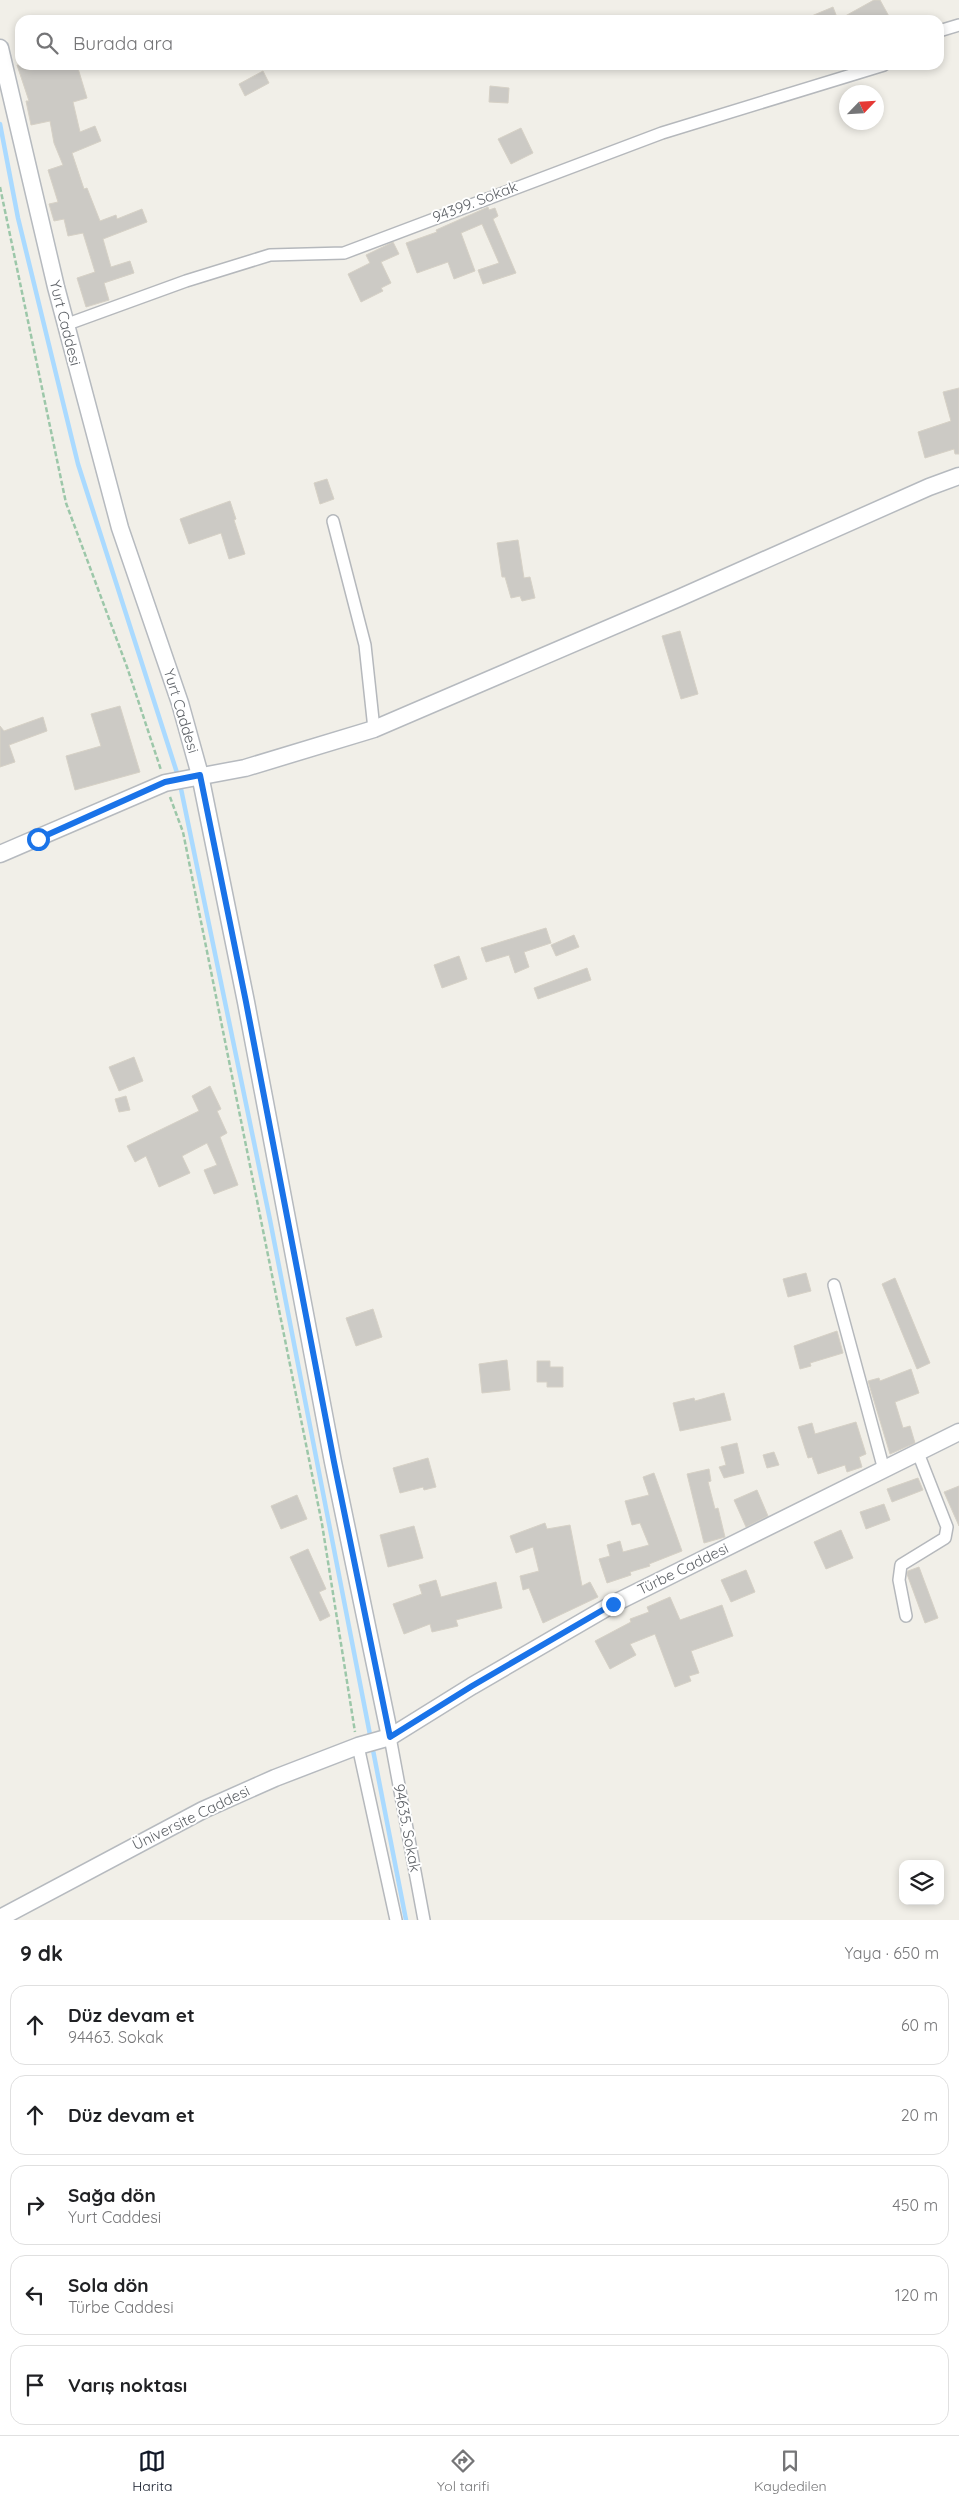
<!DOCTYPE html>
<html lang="tr">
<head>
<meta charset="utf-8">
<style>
	:root { --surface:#fff; --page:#f2f2f2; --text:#202124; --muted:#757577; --line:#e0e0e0; --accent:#111827 }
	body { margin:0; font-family:Quicksand,sans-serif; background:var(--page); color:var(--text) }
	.controls { position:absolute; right:15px; bottom:15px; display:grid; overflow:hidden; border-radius:10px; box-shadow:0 2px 8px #0003 }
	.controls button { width:45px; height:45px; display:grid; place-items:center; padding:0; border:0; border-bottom:1px solid var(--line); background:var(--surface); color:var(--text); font:25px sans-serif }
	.compass { position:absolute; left:839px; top:85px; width:45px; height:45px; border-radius:50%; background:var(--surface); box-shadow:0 2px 8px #0003; rotate:65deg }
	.stop { position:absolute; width:15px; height:15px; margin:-11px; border:4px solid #1a73e8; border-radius:50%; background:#fff }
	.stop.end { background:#1a73e8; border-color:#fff; box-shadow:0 1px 5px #0008 }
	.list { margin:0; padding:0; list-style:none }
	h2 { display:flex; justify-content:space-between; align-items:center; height:65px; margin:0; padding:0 20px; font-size:21px }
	h2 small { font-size:16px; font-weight:400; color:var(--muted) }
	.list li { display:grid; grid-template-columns:32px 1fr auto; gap:15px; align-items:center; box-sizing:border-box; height:80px; margin:0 10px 10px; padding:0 10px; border:1px solid var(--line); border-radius:15px }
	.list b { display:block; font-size:19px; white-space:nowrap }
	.list p { margin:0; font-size:16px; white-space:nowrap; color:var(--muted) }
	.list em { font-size:16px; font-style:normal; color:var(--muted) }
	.icon { flex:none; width:28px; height:28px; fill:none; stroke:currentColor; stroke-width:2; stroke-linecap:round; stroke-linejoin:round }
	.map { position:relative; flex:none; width:959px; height:1920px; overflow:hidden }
	.search { position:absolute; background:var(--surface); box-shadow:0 2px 8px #0003; left:15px; right:15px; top:15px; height:55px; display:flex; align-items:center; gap:12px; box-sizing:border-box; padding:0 18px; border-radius:15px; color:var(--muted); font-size:19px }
	.sheet { height:515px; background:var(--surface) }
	nav { display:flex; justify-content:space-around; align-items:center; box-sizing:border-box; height:70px; border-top:1px solid var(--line); background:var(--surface); font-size:14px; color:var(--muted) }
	nav a { display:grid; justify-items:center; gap:2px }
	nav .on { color:var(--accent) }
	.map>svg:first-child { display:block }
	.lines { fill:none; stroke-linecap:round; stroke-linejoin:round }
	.stream { stroke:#aadaff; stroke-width:4.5 }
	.building { fill:#cccac5; stroke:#d6d1c6 }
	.street-casing { stroke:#b5b8bc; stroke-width:14 }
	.secondary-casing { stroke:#b6babf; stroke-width:19 }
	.path { stroke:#9cc7a9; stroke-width:2.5; stroke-dasharray:5 2.5; stroke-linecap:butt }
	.street { stroke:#fff; stroke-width:11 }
	.secondary { stroke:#fff; stroke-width:16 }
	.route { stroke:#1a73e8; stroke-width:6 }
	.labels { text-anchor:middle; stroke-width:4; stroke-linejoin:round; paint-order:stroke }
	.street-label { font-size:15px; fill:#5f6368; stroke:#fff }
</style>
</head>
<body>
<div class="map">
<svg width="959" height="1920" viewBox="0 0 959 1920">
	<rect width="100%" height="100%" fill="#f1efe8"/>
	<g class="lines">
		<!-- stream -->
		<g class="stream">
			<path d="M 0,124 L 18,218 L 78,464 L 178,776"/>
			<path d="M 180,784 L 270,1220 L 406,1920"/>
		</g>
	</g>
	<!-- building -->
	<g class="building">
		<path d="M 874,0 L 880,0 L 891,20 L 802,20 L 833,7 L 838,20 Z"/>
		<path d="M 17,65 L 77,65 L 87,98 L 73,102 L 80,132 L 95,126 L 101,141 L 72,153 L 84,189 L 87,188 L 100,221 L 116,215 L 117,219 L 142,209 L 147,222 L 103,239 L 111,267 L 130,261 L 134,273 L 104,283 L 109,300 L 86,307 L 77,278 L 95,272 L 83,233 L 68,236 L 64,219 L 54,221 L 49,204 L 58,202 L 48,170 L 63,165 L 54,143 L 50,121 L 31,125 L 26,101 L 29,101 Z"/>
		<path d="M 263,71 L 269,83 L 245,96 L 239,84 Z"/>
		<path d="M 490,86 L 509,88 L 508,103 L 489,102 Z"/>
		<path d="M 521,128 L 533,153 L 511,164 L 498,139 Z"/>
		<path d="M 488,207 L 489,210 L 495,208 L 498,216 L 493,219 L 516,273 L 483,284 L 478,270 L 499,263 L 482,224 L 461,233 L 475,271 L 454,279 L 448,262 L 417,273 L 406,243 L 437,232 L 436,230 Z"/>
		<path d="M 393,242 L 399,254 L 381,262 L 391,283 L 381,288 L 383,291 L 361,302 L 348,274 L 370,263 L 366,255 Z"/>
		<path d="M 959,388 L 959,454 L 955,454 L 954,449 L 925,458 L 918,432 L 951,421 L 943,392 Z"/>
		<path d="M 327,479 L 334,499 L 320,504 L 314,483 Z"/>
		<path d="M 230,501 L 236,519 L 234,520 L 245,554 L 229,559 L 221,533 L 189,544 L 180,519 Z"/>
		<path d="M 518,540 L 524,578 L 530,577 L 535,598 L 522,601 L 520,596 L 511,598 L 505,577 L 502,577 L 497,543 Z"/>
		<path d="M 680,631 L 698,694 L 681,699 L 662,636 Z"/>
		<path d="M 120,706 L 140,772 L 75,790 L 66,756 L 101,746 L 91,714 Z"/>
		<path d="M 43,717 L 47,731 L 9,745 L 15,762 L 0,767 L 0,726 L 4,731 Z"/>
		<path d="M 546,928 L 551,943 L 524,952 L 529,967 L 515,973 L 509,955 L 486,962 L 481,948 Z"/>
		<path d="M 574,935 L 579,947 L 556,956 L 551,945 Z"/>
		<path d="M 459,956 L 467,979 L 442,988 L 434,965 Z"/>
		<path d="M 587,968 L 591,980 L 538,999 L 534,988 Z"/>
		<path d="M 134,1057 L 143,1081 L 119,1091 L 109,1067 Z"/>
		<path d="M 210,1086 L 221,1109 L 217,1111 L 227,1133 L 220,1137 L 238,1185 L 214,1194 L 204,1170 L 217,1165 L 207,1143 L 182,1156 L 190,1173 L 159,1187 L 146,1156 L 135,1162 L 127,1146 L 199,1111 L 192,1096 Z"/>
		<path d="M 126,1096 L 130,1110 L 119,1112 L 115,1099 Z"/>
		<path d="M 806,1273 L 811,1291 L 788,1297 L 783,1279 Z"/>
		<path d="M 895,1278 L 930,1363 L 917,1369 L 882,1284 Z"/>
		<path d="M 373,1309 L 382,1337 L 356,1346 L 346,1318 Z"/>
		<path d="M 837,1331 L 843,1353 L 810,1363 L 811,1366 L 800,1369 L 794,1346 Z"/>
		<path d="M 507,1360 L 510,1390 L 482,1393 L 479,1364 Z"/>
		<path d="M 537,1361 L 550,1361 L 550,1367 L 563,1367 L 563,1387 L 547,1387 L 547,1382 L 537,1382 Z"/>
		<path d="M 911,1369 L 919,1393 L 895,1402 L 903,1428 L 910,1426 L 915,1443 L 890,1454 L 868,1381 L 879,1378 L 880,1381 Z"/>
		<path d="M 724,1393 L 731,1420 L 680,1431 L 673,1403 L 694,1398 L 695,1401 Z"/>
		<path d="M 856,1422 L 866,1454 L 859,1457 L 862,1467 L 847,1472 L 845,1465 L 818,1474 L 812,1457 L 808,1458 L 798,1427 L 812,1423 L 815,1434 Z"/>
		<path d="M 737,1443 L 744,1473 L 724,1478 L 719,1467 L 726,1465 L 721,1447 Z"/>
		<path d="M 774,1452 L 779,1465 L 767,1468 L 763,1455 Z"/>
		<path d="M 428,1458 L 436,1487 L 424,1490 L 423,1487 L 400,1493 L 393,1468 Z"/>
		<path d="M 709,1469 L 711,1481 L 708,1482 L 715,1509 L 718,1508 L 725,1537 L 704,1543 L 687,1474 Z"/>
		<path d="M 654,1473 L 682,1551 L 649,1564 L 650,1566 L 630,1572 L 631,1575 L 607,1583 L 599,1559 L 610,1556 L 607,1545 L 620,1541 L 623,1552 L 649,1545 L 640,1523 L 632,1525 L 625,1501 L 649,1495 L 643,1477 Z"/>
		<path d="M 918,1478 L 923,1490 L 892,1502 L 887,1489 Z"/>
		<path d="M 959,1486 L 959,1526 L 944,1492 Z"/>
		<path d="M 757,1490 L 768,1516 L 746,1527 L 734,1500 Z"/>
		<path d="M 297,1495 L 307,1519 L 281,1529 L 271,1506 Z"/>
		<path d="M 884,1504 L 890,1520 L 866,1529 L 860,1512 Z"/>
		<path d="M 545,1523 L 547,1529 L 570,1525 L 582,1586 L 590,1582 L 598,1597 L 543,1623 L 529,1588 L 523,1590 L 520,1576 L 539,1571 L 533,1547 L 516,1553 L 510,1536 Z"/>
		<path d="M 414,1526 L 423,1558 L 388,1567 L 380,1535 Z"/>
		<path d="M 841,1530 L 853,1558 L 826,1569 L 814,1542 Z"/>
		<path d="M 308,1549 L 326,1589 L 319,1592 L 330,1616 L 320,1621 L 290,1557 Z"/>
		<path d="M 919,1567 L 938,1618 L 925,1623 L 907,1574 L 908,1571 Z"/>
		<path d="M 746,1570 L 755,1592 L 731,1602 L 721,1580 Z"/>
		<path d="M 436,1580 L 441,1597 L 496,1582 L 502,1608 L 456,1620 L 458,1626 L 432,1632 L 430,1624 L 404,1634 L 393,1604 L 422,1594 L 419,1585 Z"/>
		<path d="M 670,1597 L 680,1620 L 722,1605 L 733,1636 L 691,1651 L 699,1673 L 689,1676 L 691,1681 L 675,1687 L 655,1634 L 630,1644 L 636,1655 L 610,1669 L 595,1641 L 631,1622 L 630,1619 L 649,1612 L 647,1607 Z"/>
	</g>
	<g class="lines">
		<!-- street casing -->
		<g class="street-casing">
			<g id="street">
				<path d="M 939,31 L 959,25"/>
				<path d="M 65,325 L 186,281 L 270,255 L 344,253 L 662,133 L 884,65"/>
				<path d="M 333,521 L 365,645 L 374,729"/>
				<path d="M 834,1285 L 884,1470"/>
				<path d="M 906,1616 L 899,1580 L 901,1565 L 945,1538 L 947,1527 L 918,1453"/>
				<path d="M 390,1737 L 424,1920"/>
				<path d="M 358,1746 L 396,1920"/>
			</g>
		</g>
		<!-- secondary casing -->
		<g class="secondary-casing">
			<g id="secondary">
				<path d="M 0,48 L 56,287 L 120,528 L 180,703 L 200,775 L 246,1002 L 333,1462 L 390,1737"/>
				<path d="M 0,854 L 165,783 L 245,768 L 374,729 L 679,598 L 929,487 L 959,476"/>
				<path d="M 0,1918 L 203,1810 L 275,1778 L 358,1746 L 390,1737 L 472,1686 L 613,1604 L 959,1432"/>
			</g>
		</g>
		<!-- path -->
		<g class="path">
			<path d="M 0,187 L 66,503 L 127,667 L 161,770"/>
			<path d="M 170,797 L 183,832 L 322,1524 L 355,1732"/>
		</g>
		<!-- street -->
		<use href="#street" class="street"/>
		<!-- secondary -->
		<use href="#secondary" class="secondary"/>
	</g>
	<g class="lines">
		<!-- route -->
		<path class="route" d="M 38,839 L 165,782 L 200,775 L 246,1002 L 334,1462 L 390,1737 L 472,1686 L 613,1604"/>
	</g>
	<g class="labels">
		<!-- street labels -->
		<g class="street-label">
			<text transform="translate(475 202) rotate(-21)" y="5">94399. Sokak</text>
			<text transform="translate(65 323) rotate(76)" y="5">Yurt Caddesi</text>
			<text transform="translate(181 711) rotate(73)" y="5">Yurt Caddesi</text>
			<text transform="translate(683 1569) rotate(-26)" y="5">Türbe Caddesi</text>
			<text transform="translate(191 1818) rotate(-26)" y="5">Üniversite Caddesi</text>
			<text transform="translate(407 1828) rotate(79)" y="5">94635. Sokak</text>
		</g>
	</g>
</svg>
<div class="controls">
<button><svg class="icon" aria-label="layers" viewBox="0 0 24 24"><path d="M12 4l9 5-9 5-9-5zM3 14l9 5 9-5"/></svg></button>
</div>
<svg class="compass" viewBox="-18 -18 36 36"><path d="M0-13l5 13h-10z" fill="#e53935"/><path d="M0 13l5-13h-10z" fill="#757577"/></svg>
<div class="stop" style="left:38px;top:839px"></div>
<div class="stop end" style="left:613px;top:1604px"></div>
<div class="search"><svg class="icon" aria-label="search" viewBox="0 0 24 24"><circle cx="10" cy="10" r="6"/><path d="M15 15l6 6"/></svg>Burada ara</div>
</div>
<section class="sheet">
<h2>9 dk<small>Yaya · 650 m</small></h2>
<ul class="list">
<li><svg class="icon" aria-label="ahead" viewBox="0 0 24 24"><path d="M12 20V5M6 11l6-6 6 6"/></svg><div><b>Düz devam et</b><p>94463. Sokak</p></div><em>60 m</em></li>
<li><svg class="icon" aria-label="ahead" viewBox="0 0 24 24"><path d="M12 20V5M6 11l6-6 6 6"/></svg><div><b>Düz devam et</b></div><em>20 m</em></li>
<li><svg class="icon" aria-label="right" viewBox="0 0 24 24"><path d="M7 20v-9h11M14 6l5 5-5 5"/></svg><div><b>Sağa dön</b><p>Yurt Caddesi</p></div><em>450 m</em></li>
<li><svg class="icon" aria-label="left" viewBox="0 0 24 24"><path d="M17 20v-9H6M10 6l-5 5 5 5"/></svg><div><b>Sola dön</b><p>Türbe Caddesi</p></div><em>120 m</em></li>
<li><svg class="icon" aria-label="arrive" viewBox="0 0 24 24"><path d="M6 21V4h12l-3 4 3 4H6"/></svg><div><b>Varış noktası</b></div></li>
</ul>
</section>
<nav>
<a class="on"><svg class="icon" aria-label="map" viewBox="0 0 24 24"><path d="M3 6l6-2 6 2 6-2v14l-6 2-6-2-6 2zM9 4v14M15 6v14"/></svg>Harita</a>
<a><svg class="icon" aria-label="directions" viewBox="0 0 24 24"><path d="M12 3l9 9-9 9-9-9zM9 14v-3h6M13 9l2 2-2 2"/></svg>Yol tarifi</a>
<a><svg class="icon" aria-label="saved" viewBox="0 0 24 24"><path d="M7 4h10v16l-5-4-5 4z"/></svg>Kaydedilen</a>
</nav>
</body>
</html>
